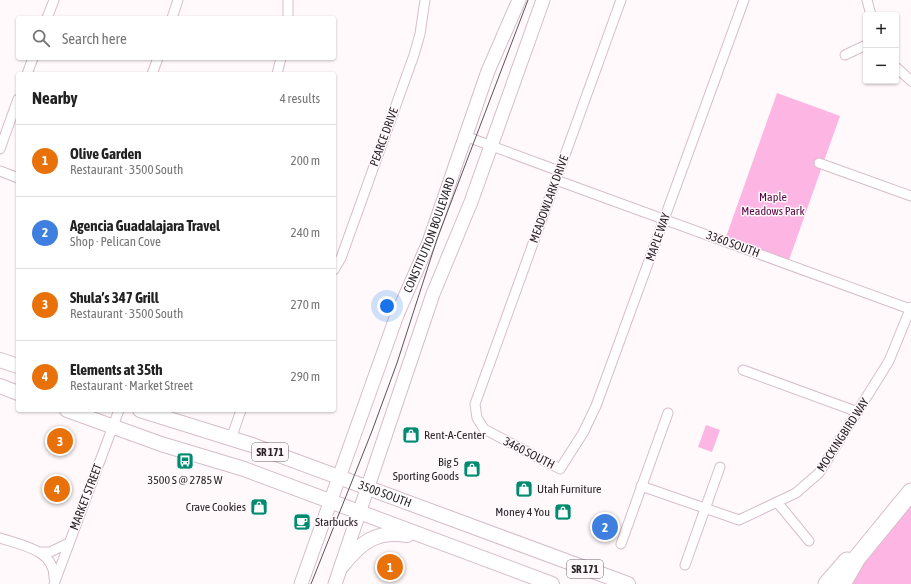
<!DOCTYPE html>
<html lang="en">
<head>
<meta charset="utf-8">
<style>
	:root { --surface:#fff; --page:#f6f6f6; --text:#222; --muted:#767676; --line:#e0e0e0; --accent:#b45309 }
	body { margin:0; font-family:"Asap Condensed",sans-serif; background:var(--page); color:var(--text) }
	.controls { position:absolute; right:12px; top:12px; display:grid; overflow:hidden; border-radius:4px; box-shadow:0 1px 3px #0004 }
	.controls button { width:36px; height:36px; display:grid; place-items:center; padding:0; border:0; border-bottom:1px solid var(--line); background:var(--surface); color:var(--text); font:20px sans-serif }
	.you { position:absolute; left:387px; top:306px; width:14px; height:14px; margin:-10px; border:3px solid #fff; border-radius:50%; background:#1a73e8; box-shadow:0 0 0 6px #1a73e833 }
	.badge { display:grid; place-items:center; width:26px; height:26px; border-radius:50%; background:var(--accent); color:#fff; font-size:13px; font-weight:700 }
	.pin { position:absolute; translate:-50% -50%; border:2px solid #fff; box-shadow:0 1px 4px #0006 }
	.list { margin:0; padding:0; list-style:none }
	h2 { display:flex; justify-content:space-between; align-items:center; height:52px; margin:0; padding:0 16px; font-size:17px }
	h2 small { font-size:13px; font-weight:400; color:var(--muted) }
	.list li { display:grid; grid-template-columns:26px 1fr auto; gap:12px; align-items:center; box-sizing:border-box; height:72px; padding:0 16px; border-top:1px solid var(--line) }
	.list b { display:block; font-size:15px; white-space:nowrap }
	.list p { margin:0; font-size:13px; white-space:nowrap; color:var(--muted) }
	.list em { font-size:13px; font-style:normal; color:var(--muted) }
	.icon { flex:none; width:22px; height:22px; fill:none; stroke:currentColor; stroke-width:2; stroke-linecap:round; stroke-linejoin:round }
	.map { position:relative; flex:none; width:911px; height:584px; overflow:hidden }
	.search { position:absolute; background:var(--surface); box-shadow:0 1px 3px #0004; left:16px; top:16px; width:320px; height:44px; display:flex; align-items:center; gap:10px; box-sizing:border-box; padding:0 14px; border-radius:4px; color:var(--muted); font-size:15px }
	.panel { position:absolute; background:var(--surface); box-shadow:0 1px 3px #0004; left:16px; top:72px; width:320px; height:340px; border-radius:4px }
	.map>svg:first-child { display:block }
	.green { fill:#fdb6e3 }
	.lines { fill:none; stroke-linecap:round; stroke-linejoin:round }
	.street-casing { stroke:#d6bdcc; stroke-width:11 }
	.secondary-casing { stroke:#d6bdcc; stroke-width:15 }
	.primary-casing { stroke:#d6bdcc; stroke-width:16 }
	.highway-casing { stroke:#d6bdcc; stroke-width:19 }
	.street { stroke:#fff; stroke-width:9 }
	.secondary { stroke:#fff; stroke-width:13 }
	.primary { stroke:#fff; stroke-width:14 }
	.highway { stroke:#fff; stroke-width:17 }
	.tram { stroke:#5c5359; stroke-width:1 }
	.labels { text-anchor:middle; stroke-width:3; stroke-linejoin:round; paint-order:stroke }
	.shield { fill:#fff9fc; stroke:#6b6368; stroke-width:1 }
	.shield-label { font-size:11px; font-weight:bold; fill:#2c2329 }
	.street-label { font-size:12px; fill:#2c2329; stroke:#fff9fc }
	.park-label { font-size:12px; fill:#560943; stroke:#fff9fc }
	.poi-label { font-size:12px; fill:#2c2329; stroke:#fff9fc; text-anchor:start }
</style>
</head>
<body>
<div class="map">
<svg width="911" height="584" viewBox="0 0 911 584">
	<rect width="100%" height="100%" fill="#fff9fc"/>
	<!-- green -->
	<g class="green">
		<path d="M 777,93 L 840,116 L 789,260 L 726,237 Z"/>
		<path d="M 706,425 L 720,430 L 712,452 L 698,447 Z"/>
		<path d="M 911,499 L 911,584 L 848,584 Z"/>
	</g>
	<g class="lines">
		<!-- street casing -->
		<g class="street-casing">
			<g id="street">
				<path d="M 621,0 L 475,404 L 477,418 L 484,429 L 560,469 L 583,433 L 596,406 L 744,0"/>
				<path d="M 867,0 L 871,15"/>
				<path d="M 47,18 L 54,0"/>
				<path d="M 172,18 L 178,0"/>
				<path d="M 288,18 L 288,0"/>
				<path d="M 845,55 L 866,45"/>
				<path d="M 896,67 L 911,81"/>
				<path d="M 27,74 L 33,58"/>
				<path d="M 152,74 L 158,58"/>
				<path d="M 277,74 L 281,58"/>
				<path d="M 465,136 L 559,171"/>
				<path d="M 0,149 L 18,99"/>
				<path d="M 819,163 L 911,196"/>
				<path d="M 0,171 L 18,178"/>
				<path d="M 556,180 L 910,309"/>
				<path d="M 334,270 L 341,258 L 414,55 L 420,34 L 425,0"/>
				<path d="M 743,370 L 858,412"/>
				<path d="M 231,439 L 241,410"/>
				<path d="M 641,486 L 739,520 L 796,493 L 819,473 L 889,361 L 911,307"/>
				<path d="M 777,502 L 809,541"/>
				<path d="M 0,538 C 21,545 55,550 54,578"/>
				<path d="M 621,544 L 668,413"/>
				<path d="M 40,552 L 50,552 L 69,543"/>
				<path d="M 685,565 L 720,467"/>
				<path d="M 54,584 L 119,410"/>
			</g>
		</g>
		<!-- secondary casing -->
		<g class="secondary-casing">
			<g id="secondary">
				<path id="s1" d="M 301,584 L 397,315 L 429,242 L 488,71 L 519,0"/>
				<path d="M 335,584 L 433,294 L 471,202 L 543,0"/>
			</g>
		</g>
		<!-- primary casing -->
		<g class="primary-casing">
			<g id="primary">
				<path d="M 0,360 L 18,366"/>
				<path d="M 0,386 L 18,393"/>
				<path d="M 67,410 L 161,444 L 244,469 L 552,584"/>
				<path id="s2" d="M 140,410 L 252,445 L 628,584"/>
				<path d="M 342,566 C 360,543 376,530 407,535"/>
			</g>
		</g>
		<!-- highway casing -->
		<g class="highway-casing">
			<g id="highway">
				<path d="M 827,584 L 847,561"/>
				<path d="M 842,584 L 857,558 L 911,492"/>
			</g>
		</g>
		<!-- street -->
		<use href="#street" class="street"/>
		<!-- secondary -->
		<use href="#secondary" class="secondary"/>
		<!-- primary -->
		<use href="#primary" class="primary"/>
		<!-- highway -->
		<use href="#highway" class="highway"/>
		<!-- tram -->
		<path class="tram" d="M 311,584 L 372,431 L 397,363 L 437,239 L 528,0"/>
	</g>
	<!-- icons -->
	<defs>
		<g id="shop-square" transform="scale(0.9)"><rect x="-9" y="-9" width="18" height="18" rx="4" fill="#008a70" stroke="#fff9fc"/><path d="M-5-2.5h2.3a2.7 3.5 0 0 1 5.4 0H5L5.5 6h-11ZM-1.5-2.5h3a1.5 2.3 0 0 0-3 0Z" fill="#fff"/></g>
		<g id="bus-square" transform="scale(0.9)"><rect x="-9" y="-9" width="18" height="18" rx="4" fill="#008a70" stroke="#fff9fc"/><path d="M-5-6H5V4H4V6H2V4H-2V6H-4V4H-5ZM-3.5-4V0h7V-4ZM-3.5 1.2v1.5H-2V1.2ZM2 1.2v1.5H3.5V1.2Z" fill="#fff"/></g>
		<g id="cafe-square" transform="scale(0.9)"><rect x="-9" y="-9" width="18" height="18" rx="4" fill="#008a70" stroke="#fff9fc"/><path d="M-5.5-4.5H6V0H3Q3 3.5 0 3.5H-2.5Q-5.5 3.5-5.5 0ZM3-3.2v2h1.7v-2ZM-6 4.5H4V6H-6Z" fill="#fff"/></g>
	</defs>
	<g fill-rule="evenodd">
		<use href="#shop-square" x="411" y="435"/>
		<use href="#bus-square" x="185" y="461"/>
		<use href="#shop-square" x="472" y="469"/>
		<use href="#shop-square" x="524" y="489"/>
		<use href="#shop-square" x="259" y="507"/>
		<use href="#shop-square" x="563" y="512"/>
		<use href="#cafe-square" x="302" y="522"/>
	</g>
	<g class="labels">
		<!-- shield labels -->
		<g class="shield">
			<rect x="252" y="443" width="36" height="18" rx="3"/>
			<rect x="567" y="560" width="36" height="18" rx="3"/>
		</g>
		<g class="shield-label">
			<text x="270" y="456">SR 171</text>
			<text x="585" y="573">SR 171</text>
		</g>
		<!-- street labels -->
		<g class="street-label">
			<text transform="translate(384 137) rotate(-70)" y="4">PEARCE DRIVE</text>
			<text transform="translate(549 199) rotate(-70)" y="4">MEADOWLARK DRIVE</text>
			<text dy="4" stroke="none"><textPath href="#s1" startOffset="372">CONSTITUTION BOULEVARD</textPath></text>
			<text transform="translate(658 237) rotate(-70)" y="4">MAPLE WAY</text>
			<text transform="translate(733 244) rotate(20)" y="4">3360 SOUTH</text>
			<text transform="translate(843 435) rotate(-57)" y="4">MOCKINGBIRD WAY</text>
			<text transform="translate(529 453) rotate(27)" y="4">3460 SOUTH</text>
			<text dy="4" stroke="none"><textPath href="#s2" startOffset="259">3500 SOUTH</textPath></text>
			<text transform="translate(86 497) rotate(-69)" y="4">MARKET STREET</text>
		</g>
		<!-- park labels -->
		<g class="park-label">
			<text x="773" y="201">Maple<tspan x="773" dy="14">Meadows Park</tspan></text>
		</g>
		<!-- poi labels -->
		<g class="poi-label">
			<text x="424" y="439">Rent-A-Center</text>
			<text x="459" y="466" text-anchor="end">Big 5<tspan x="459" dy="14">Sporting Goods</tspan></text>
			<text x="185" y="484" text-anchor="middle">3500 S @ 2785 W</text>
			<text x="537" y="493">Utah Furniture</text>
			<text x="246" y="511" text-anchor="end">Crave Cookies</text>
			<text x="550" y="516" text-anchor="end">Money 4 You</text>
			<text x="315" y="526">Starbucks</text>
		</g>
	</g>
</svg>
<div class="controls">
<button>+</button>
<button>−</button>
</div>
<div class="you"></div>
<div class="pin badge" style="left:390px;top:567px;background:#e8710a">1</div>
<div class="pin badge" style="left:605px;top:527px;background:#3f7fe0">2</div>
<div class="pin badge" style="left:60px;top:441px;background:#e8710a">3</div>
<div class="pin badge" style="left:57px;top:489px;background:#e8710a">4</div>
<div class="search"><svg class="icon" aria-label="search" viewBox="0 0 24 24"><circle cx="10" cy="10" r="6"/><path d="M15 15l6 6"/></svg>Search here</div>
<section class="panel">
<h2>Nearby<small>4 results</small></h2>
<ul class="list">
<li><span class="badge" style="background:#e8710a">1</span><div><b>Olive Garden</b><p>Restaurant · 3500 South</p></div><em>200 m</em></li>
<li><span class="badge" style="background:#3f7fe0">2</span><div><b>Agencia Guadalajara Travel</b><p>Shop · Pelican Cove</p></div><em>240 m</em></li>
<li><span class="badge" style="background:#e8710a">3</span><div><b>Shula’s 347 Grill</b><p>Restaurant · 3500 South</p></div><em>270 m</em></li>
<li><span class="badge" style="background:#e8710a">4</span><div><b>Elements at 35th</b><p>Restaurant · Market Street</p></div><em>290 m</em></li>
</ul>
</section>
</div>
</body>
</html>
